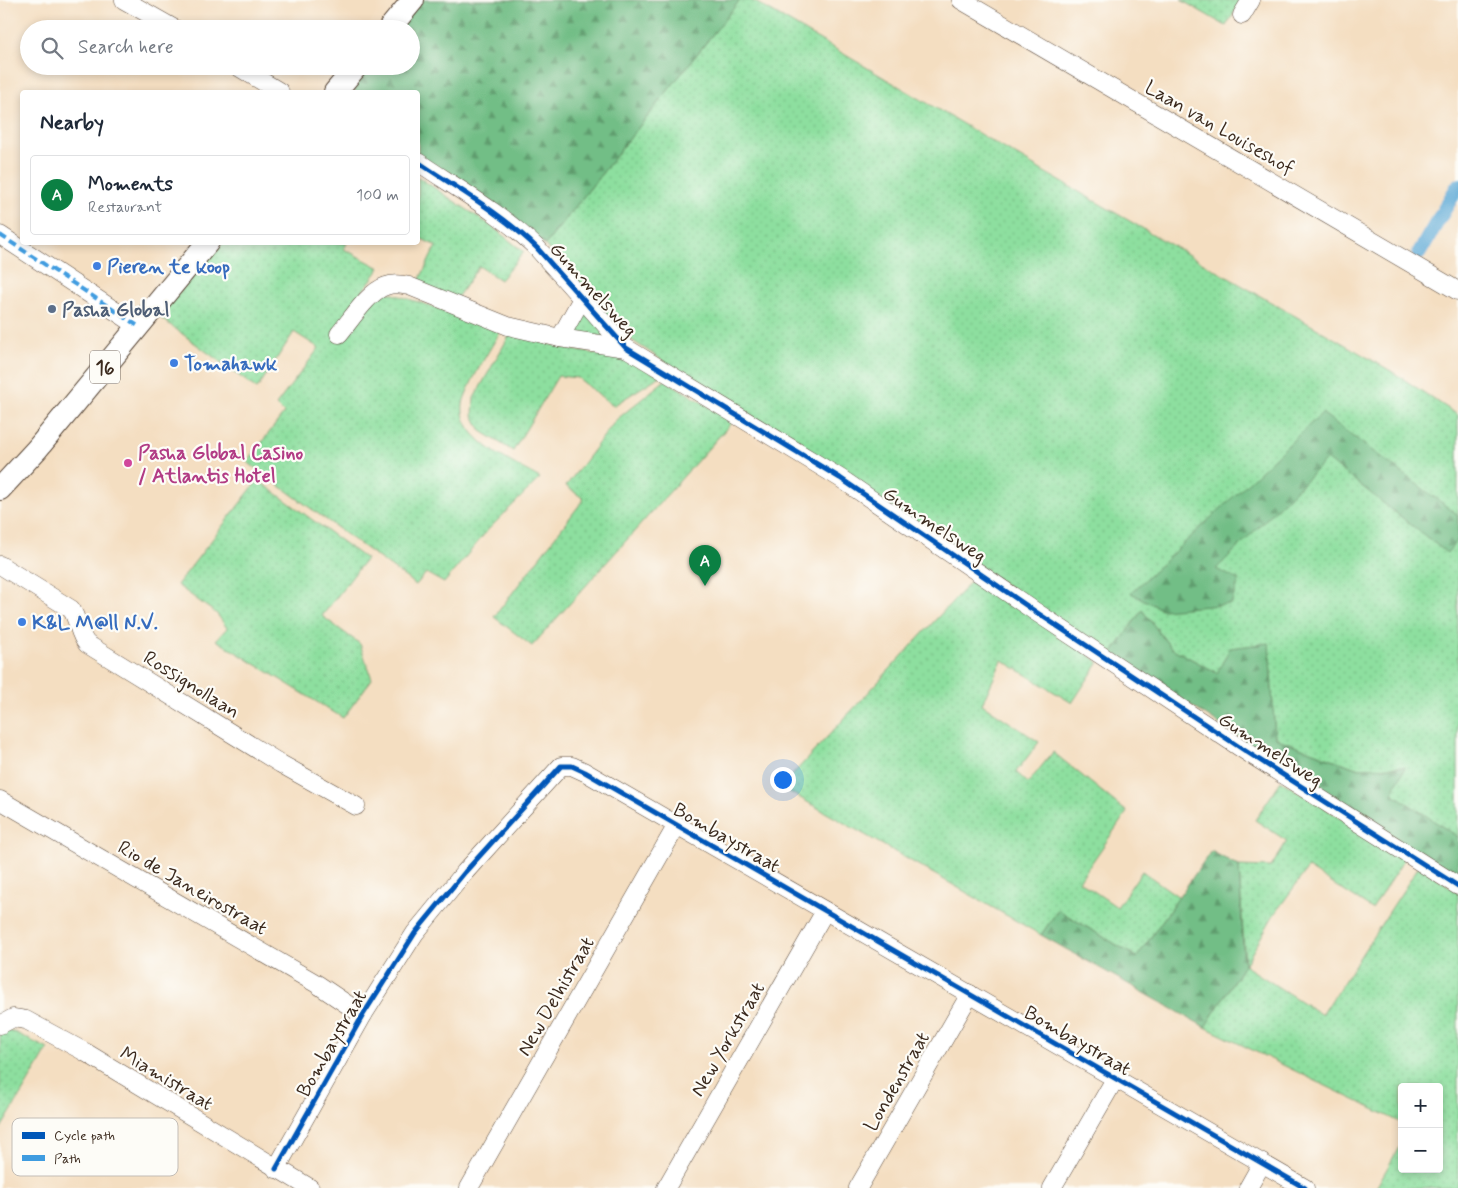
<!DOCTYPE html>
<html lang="en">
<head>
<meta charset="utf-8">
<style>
	:root { --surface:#fff; --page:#f2f2f3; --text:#1f2937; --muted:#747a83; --line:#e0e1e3; --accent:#0b8043 }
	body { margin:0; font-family:Mynerve,sans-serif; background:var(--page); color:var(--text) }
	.controls { position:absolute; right:15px; bottom:15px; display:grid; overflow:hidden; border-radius:5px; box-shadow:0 2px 8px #0003 }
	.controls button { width:45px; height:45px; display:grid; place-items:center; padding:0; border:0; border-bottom:1px solid var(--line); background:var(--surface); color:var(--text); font:25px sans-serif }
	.you { position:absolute; left:782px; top:779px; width:18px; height:18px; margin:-12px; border:4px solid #fff; border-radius:50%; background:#1a73e8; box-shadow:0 0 0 8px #1a73e833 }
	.badge { display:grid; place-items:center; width:32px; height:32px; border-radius:50%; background:var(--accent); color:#fff; font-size:16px; font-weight:700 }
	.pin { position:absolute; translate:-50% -41px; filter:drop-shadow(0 1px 2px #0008) }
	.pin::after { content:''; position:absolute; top:26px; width:18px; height:15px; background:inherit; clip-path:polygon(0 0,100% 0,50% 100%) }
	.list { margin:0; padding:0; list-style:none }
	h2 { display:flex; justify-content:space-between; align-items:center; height:65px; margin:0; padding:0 20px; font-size:21px }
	h2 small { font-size:16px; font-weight:400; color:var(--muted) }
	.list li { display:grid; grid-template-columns:32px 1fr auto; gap:15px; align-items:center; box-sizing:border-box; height:80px; margin:0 10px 10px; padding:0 10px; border:1px solid var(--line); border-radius:5px }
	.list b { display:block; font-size:19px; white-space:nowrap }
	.list p { margin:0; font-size:16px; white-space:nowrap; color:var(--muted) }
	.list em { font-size:16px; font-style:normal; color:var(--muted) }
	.icon { flex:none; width:28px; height:28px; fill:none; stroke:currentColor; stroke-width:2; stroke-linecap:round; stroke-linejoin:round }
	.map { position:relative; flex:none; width:1458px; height:1188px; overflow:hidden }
	.search { position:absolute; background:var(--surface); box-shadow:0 2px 8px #0003; left:20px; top:20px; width:400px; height:55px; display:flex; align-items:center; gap:12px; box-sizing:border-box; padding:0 18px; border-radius:28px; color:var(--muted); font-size:19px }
	.panel { position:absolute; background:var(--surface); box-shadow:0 2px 8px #0003; left:20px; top:90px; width:400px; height:155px; border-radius:5px }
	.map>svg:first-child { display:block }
	.grass { fill:url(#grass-dots); stroke:#64845e }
	.forest { fill:url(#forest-firs); stroke:#567452 }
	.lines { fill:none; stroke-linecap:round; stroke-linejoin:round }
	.canal { stroke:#5faad7; stroke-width:15 }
	.minor-casing { stroke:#574536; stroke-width:19 }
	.major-casing { stroke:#574536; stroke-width:24 }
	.minor { stroke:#fff; stroke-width:18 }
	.major { stroke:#fff; stroke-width:22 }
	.quiet { stroke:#3f9ce0; stroke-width:4; stroke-dasharray:8 4; stroke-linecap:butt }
	.cycleway-casing { stroke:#fdfcf7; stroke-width:8 }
	.cycleway { stroke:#0057b8; stroke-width:5 }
	.shop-dot { fill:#3f7fe0; stroke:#fdfcf7; stroke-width:2 }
	.service-dot { fill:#5c6f8a; stroke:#fdfcf7; stroke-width:2 }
	.hotel-dot { fill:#d1479c; stroke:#fdfcf7; stroke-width:2 }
	.labels { text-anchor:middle; stroke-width:4.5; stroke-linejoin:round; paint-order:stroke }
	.shield { fill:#fdfcf7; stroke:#75695f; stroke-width:1 }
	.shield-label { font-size:19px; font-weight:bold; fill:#3b2a1e }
	.street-label { font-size:20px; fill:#3b2a1e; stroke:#fdfcf7 }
	.shop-label { font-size:20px; font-weight:bold; fill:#366cbe; stroke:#fdfcf7; text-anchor:start }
	.service-label { font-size:20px; font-weight:bold; fill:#4e5e75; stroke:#fdfcf7; text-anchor:start }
	.hotel-label { font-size:20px; font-weight:bold; fill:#b23c85; stroke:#fdfcf7; text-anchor:start }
	.key { fill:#fdfcf7; stroke:#c3bdb6; stroke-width:1 }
	.key-label { font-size:14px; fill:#3b2a1e }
</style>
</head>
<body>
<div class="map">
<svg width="1458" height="1188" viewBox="0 0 1458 1188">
	<defs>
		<pattern id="grass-dots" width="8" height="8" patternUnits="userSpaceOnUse" patternTransform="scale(1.25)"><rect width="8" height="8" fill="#8ddf9f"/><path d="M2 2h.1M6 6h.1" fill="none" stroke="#7bc088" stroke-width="1.8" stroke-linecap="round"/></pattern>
		<pattern id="forest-firs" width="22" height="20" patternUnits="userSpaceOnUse" patternTransform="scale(1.25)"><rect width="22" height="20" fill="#72be86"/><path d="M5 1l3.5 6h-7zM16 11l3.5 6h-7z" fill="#5f9b6d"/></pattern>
	</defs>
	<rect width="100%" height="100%" fill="#fdfcf7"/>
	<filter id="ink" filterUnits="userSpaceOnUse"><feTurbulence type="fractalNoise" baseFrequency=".02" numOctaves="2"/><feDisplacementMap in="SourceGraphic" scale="10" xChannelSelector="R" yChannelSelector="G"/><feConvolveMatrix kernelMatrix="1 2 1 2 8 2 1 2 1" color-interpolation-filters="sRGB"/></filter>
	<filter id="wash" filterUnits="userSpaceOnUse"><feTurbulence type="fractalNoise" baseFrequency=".0096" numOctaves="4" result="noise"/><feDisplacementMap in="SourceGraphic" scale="20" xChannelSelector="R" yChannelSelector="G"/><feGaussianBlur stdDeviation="1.12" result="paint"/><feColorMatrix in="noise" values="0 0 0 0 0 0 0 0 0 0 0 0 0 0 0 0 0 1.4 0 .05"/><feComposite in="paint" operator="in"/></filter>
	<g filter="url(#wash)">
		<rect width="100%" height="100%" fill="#f4dec1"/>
		<!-- grass -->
		<g class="grass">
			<path d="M 740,0 L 752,0 L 1046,173 L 1391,371 L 1458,415 L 1458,837 L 1391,793 L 1404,767 L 1356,768 L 1275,738 L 1269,643 L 1217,673 L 1171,648 L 1142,610 L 1112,654 L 633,341 L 588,299 L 545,245 Z"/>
			<path d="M 1181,0 L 1242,0 L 1226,26 Z"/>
			<path d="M 418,177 L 490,225 L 524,252 L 500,280 L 479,266 L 456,299 L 416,287 L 436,246 L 418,237 Z"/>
			<path d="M 223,243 L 347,243 L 344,249 L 380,268 L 349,309 L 381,290 L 496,327 L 500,332 C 488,353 474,374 465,397 C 450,436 514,463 540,478 L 487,531 L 444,583 L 426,573 L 416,585 L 247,462 L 284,413 L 276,405 L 319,348 L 294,332 L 257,389 L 158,316 Z"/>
			<path d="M 583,307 L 615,341 L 567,336 Z"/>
			<path d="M 516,334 L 567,349 L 631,360 L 660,376 L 613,406 L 578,378 L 558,376 L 513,451 L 481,431 L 473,415 L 474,398 L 509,336 Z"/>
			<path d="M 665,380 L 733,421 L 532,646 L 494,617 L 584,499 L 566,486 L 616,420 Z"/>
			<path d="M 258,480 L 366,559 L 322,616 L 360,644 L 372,679 L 343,718 L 216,640 L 227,628 L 217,614 L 177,585 Z"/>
			<path d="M 976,576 L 1099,662 L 1072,703 L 1002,660 L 982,704 L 1039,742 L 1016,772 L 1028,783 L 1053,752 L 1127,812 L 1079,881 L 1117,907 L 1142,871 L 1179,897 L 1137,957 L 1058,910 L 1041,935 L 781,787 Z"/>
			<path d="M 1281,781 L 1405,858 L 1372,909 L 1308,868 L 1273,916 L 1245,965 L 1239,866 L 1271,867 L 1287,841 L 1255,820 Z"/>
			<path d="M 1419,866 L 1458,892 L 1458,1188 L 1376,1188 L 1402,1142 L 1402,1169 L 1439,1169 L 1439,1087 L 1402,1087 L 1402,1123 L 1205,1027 L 1244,965 L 1322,1015 Z"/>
			<path d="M 5,1030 L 16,1033 L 48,1049 L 0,1130 L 0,1036 Z"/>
		</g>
		<!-- forest -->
		<g class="forest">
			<path d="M 422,0 L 740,0 L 545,245 L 418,156 L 418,92 L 354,92 L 357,76 L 365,66 L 411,66 L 411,29 L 397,29 Z"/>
			<path d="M 1322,413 L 1458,515 L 1458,539 L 1447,553 L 1327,459 L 1216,569 L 1239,580 L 1231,604 L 1163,610 L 1131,593 Z"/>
			<path d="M 1142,610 L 1171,648 L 1217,673 L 1230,648 L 1269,643 L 1275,738 L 1356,768 L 1405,767 L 1392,793 L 1458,837 L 1458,880 L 1112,654 Z"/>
			<path d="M 1211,851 L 1239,866 L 1244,965 L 1205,1027 L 1041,935 L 1058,910 L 1137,957 Z"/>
		</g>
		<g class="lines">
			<!-- canal -->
			<path class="canal" d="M 1419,253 L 1458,186"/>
		</g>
	</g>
	<g filter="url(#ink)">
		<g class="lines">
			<!-- minor casing -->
			<g class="minor-casing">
				<g id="minor">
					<path d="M 124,0 L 175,29"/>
					<path d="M 961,0 L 1458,291"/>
					<path d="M 1242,15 L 1251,0"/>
					<path d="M 237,66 L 280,92"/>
					<path d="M 418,162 C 458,189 502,214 537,248 L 626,348 L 840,478 L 1036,612 L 1247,752 L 1458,886"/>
					<path d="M 0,235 L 138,326"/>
					<path d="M 339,334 C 351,320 368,292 386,286 C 393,283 401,284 409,286 L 508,326 L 560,338 L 626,348"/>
					<path d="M 560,338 L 581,300"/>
					<path d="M 0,565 L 71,609 C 79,620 78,634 87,644 L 281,764 L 356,806"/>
					<path d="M 0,800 L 317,984 L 363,1015"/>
					<path d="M 0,1025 L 13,1018 L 26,1020 L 85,1052 L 310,1188"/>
					<path d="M 276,1169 L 363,1015 L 415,933 L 465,872 L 561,766 L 572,766 L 585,772 L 1305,1188"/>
					<path d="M 469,1188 L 677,825"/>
					<path d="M 666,1188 L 825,911"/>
					<path d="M 858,1188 L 970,994"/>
					<path d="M 1052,1188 L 1115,1079"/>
					<path d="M 1248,1188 L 1262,1163"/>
				</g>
			</g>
			<!-- major casing -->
			<g class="major-casing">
				<g id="major">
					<path d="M 389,29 L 413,0"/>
					<path d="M 335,92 L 357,66"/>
					<path d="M 0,489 L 37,449 L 208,242"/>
				</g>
			</g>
			<!-- minor -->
			<use href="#minor" class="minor"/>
			<!-- major -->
			<use href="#major" class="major"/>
			<!-- quiet -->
			<path class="quiet" d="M 0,235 L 138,326"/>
			<!-- cycleway casing -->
			<g class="cycleway-casing">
				<g id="cycleway">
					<path d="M 418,162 C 458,189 502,214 537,248 L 626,348 L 840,478 L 1036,612 L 1247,752 L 1458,886"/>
					<path d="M 276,1169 L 363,1015 L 415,933 L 465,872 L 561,766 L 572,766 L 585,772 L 1305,1188"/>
				</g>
			</g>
			<!-- cycleway -->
			<use href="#cycleway" class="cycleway"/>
		</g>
	</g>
	<!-- markers -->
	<g class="shop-dot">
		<circle cx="97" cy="266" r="5"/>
		<circle cx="174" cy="363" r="5"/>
		<circle cx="22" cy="622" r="5"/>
	</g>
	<circle class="service-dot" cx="52" cy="309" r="5"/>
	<circle class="hotel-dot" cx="128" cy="463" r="5"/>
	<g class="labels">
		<!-- shield labels -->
		<rect class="shield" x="90" y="350.5" width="30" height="33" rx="4"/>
		<g class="shield-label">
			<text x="105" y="374">16</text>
		</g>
		<!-- street labels -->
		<g class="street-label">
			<text transform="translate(1220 127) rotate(30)" y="7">Laan van Louiseshof</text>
			<text transform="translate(594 289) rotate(48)" y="7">Gummelsweg</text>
			<text transform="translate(935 524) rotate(34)" y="7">Gummelsweg</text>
			<text transform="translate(192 684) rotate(32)" y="7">Rossignollaan</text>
			<text transform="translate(1271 749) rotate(33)" y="7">Gummelsweg</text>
			<text transform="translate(727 837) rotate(30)" y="7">Bombaystraat</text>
			<text transform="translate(193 887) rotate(30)" y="7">Rio de Janeirostraat</text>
			<text transform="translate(555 996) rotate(-60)" y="7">New Delhistraat</text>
			<text transform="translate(727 1039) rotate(-60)" y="7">New Yorkstraat</text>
			<text transform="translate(1078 1040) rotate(30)" y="7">Bombaystraat</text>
			<text transform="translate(331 1043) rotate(-60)" y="7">Bombaystraat</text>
			<text transform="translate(167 1078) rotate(31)" y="7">Miamistraat</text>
			<text transform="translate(896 1081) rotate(-60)" y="7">Londenstraat</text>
		</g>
		<!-- shop labels -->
		<g class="shop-label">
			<text x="107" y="273">Pieren te koop</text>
			<text x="184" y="370">Tomahawk</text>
			<text x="32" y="629">K&amp;L M@ll N.V.</text>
		</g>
		<!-- service labels -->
		<g class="service-label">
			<text x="62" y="316">Pasha Global</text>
		</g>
		<!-- hotel labels -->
		<g class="hotel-label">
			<text x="138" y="459">Pasha Global Casino<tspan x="138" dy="23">/ Atlantis Hotel</tspan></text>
		</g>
	</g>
	<!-- legend -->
	<rect x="12" y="1118" width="166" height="58" rx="8" class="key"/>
	<rect x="22" y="1132" width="23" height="7" fill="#0057b8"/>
	<rect x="22" y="1155" width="23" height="6" fill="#3f9ce0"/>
	<g class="key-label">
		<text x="54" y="1140">Cycle path</text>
		<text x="54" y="1163">Path</text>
	</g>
</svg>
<div class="controls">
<button>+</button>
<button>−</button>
</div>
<div class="you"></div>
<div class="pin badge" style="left:705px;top:586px">A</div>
<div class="search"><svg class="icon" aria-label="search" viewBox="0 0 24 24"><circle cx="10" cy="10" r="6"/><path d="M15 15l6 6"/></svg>Search here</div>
<section class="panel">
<h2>Nearby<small></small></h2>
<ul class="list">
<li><span class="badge">A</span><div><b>Moments</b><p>Restaurant</p></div><em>100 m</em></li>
</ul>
</section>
</div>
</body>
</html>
